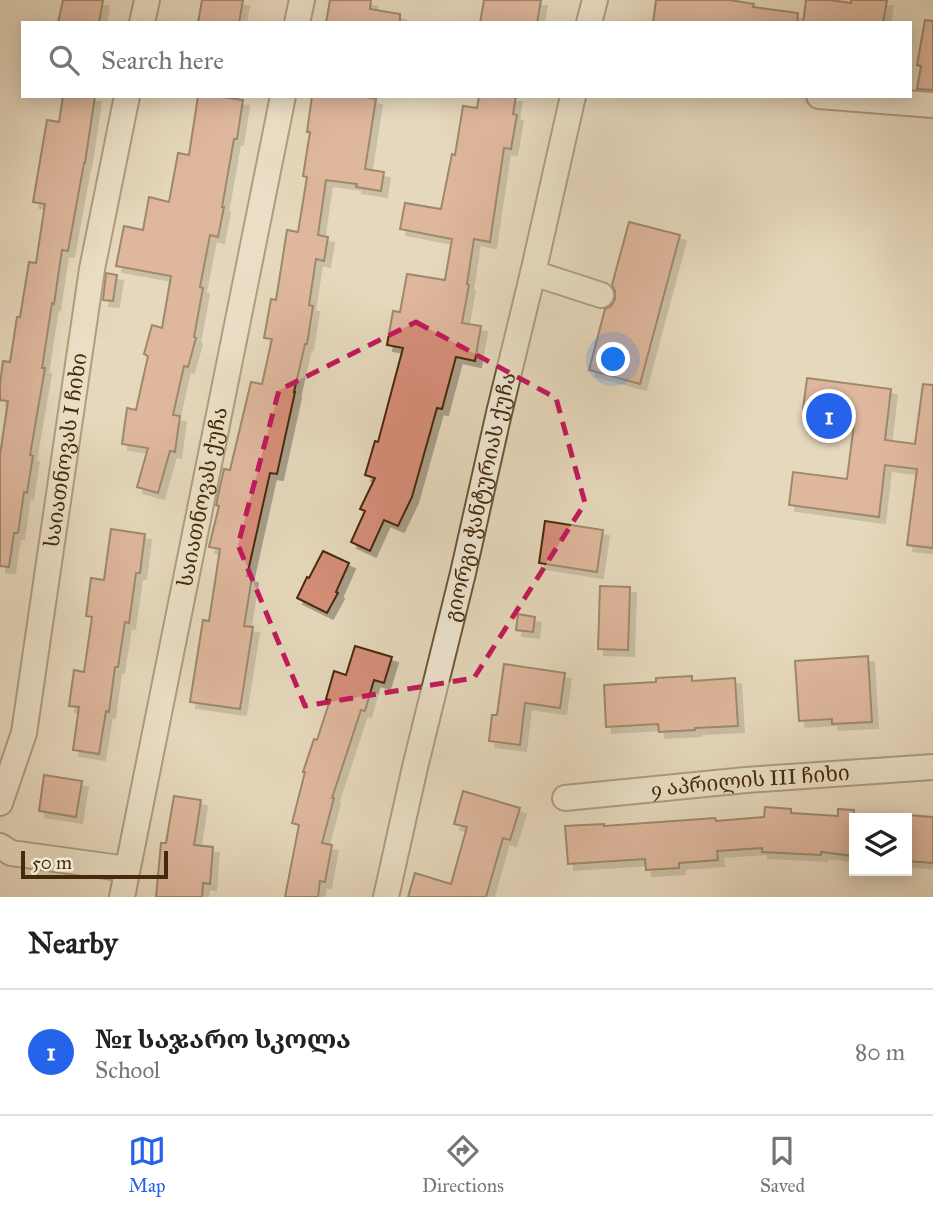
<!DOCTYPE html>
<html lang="en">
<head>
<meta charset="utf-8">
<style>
	:root { --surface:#fff; --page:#f2f2f2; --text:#222; --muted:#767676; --line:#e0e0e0; --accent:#2563eb }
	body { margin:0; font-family:"IM FELL Great Primer","Noto Serif Georgian",serif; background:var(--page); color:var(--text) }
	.controls { position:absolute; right:21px; bottom:21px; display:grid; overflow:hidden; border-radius:0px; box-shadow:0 4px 18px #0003 }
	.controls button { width:63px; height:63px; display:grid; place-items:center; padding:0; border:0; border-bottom:2px solid var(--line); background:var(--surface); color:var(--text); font:35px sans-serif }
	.scale { position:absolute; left:21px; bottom:18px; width:147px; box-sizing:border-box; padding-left:7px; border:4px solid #452b0a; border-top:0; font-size:19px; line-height:24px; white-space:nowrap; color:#452b0a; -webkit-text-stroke:5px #efe6d3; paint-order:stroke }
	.you { position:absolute; left:614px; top:360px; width:24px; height:24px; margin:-18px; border:5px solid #fff; border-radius:50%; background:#1a73e8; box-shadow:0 0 0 10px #1a73e833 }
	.badge { display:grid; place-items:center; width:46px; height:46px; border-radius:50%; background:var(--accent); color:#fff; font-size:23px; font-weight:700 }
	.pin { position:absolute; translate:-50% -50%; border:4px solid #fff; box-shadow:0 2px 7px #0006 }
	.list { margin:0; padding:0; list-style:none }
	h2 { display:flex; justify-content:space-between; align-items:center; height:91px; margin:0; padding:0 28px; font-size:30px }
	h2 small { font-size:23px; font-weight:400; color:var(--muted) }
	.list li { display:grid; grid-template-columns:46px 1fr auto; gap:21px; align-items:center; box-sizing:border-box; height:126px; padding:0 28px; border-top:2px solid var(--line) }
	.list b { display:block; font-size:26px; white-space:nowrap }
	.list p { margin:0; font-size:23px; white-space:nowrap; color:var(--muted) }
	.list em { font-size:23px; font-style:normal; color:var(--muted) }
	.icon { flex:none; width:38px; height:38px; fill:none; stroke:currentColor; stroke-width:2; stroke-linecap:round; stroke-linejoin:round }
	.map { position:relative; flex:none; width:933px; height:897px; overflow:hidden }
	.search { position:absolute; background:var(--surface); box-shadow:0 4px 18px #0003; left:21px; right:21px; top:21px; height:77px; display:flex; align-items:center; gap:18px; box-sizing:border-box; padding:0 24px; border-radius:0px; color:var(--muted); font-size:26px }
	.sheet { height:217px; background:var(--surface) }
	nav { display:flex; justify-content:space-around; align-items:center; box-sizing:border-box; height:98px; border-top:2px solid var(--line); background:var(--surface); font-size:19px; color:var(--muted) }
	nav a { display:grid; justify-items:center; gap:4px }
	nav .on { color:var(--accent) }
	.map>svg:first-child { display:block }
	.building { fill:#d68e79; stroke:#452b0a; stroke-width:2; filter:url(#shadow) }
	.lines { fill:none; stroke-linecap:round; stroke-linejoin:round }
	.minor-casing { stroke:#6d5636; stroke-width:28 }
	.minor { stroke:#efe6d3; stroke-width:24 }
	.marked { fill:none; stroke:#c2185b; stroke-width:5; stroke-dasharray:14 9; stroke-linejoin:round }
	.labels { text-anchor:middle; stroke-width:7; stroke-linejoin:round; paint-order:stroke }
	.street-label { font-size:21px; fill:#452b0a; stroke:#efe6d3 }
</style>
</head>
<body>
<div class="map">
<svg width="933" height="897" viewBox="0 0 933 897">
	<defs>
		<filter id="shadow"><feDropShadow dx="6" dy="6" stdDeviation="0" flood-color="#0004"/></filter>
	</defs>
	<rect width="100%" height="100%" fill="#e6d8bc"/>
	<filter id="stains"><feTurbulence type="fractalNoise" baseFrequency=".00286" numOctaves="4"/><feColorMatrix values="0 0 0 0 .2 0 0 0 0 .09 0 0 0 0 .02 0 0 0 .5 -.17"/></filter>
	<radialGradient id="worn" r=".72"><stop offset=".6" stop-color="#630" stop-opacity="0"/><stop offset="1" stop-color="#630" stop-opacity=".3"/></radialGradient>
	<!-- building -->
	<g class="building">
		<path d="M 63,0 L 103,0 L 99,23 L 58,23 Z"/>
		<path d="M 202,0 L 243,0 L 239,23 L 198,23 Z"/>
		<path d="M 330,0 L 371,0 L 370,9 L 400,14 L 400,23 L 326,23 Z"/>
		<path d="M 484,0 L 541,0 L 537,23 L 480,23 Z"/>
		<path d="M 656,0 L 730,0 L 754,4 L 753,7 L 798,13 L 797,23 L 653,23 Z"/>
		<path d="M 806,0 L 830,0 L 851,3 L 851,0 L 887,0 L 883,23 L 803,23 Z"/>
		<path d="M 925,20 L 933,21 L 933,90 L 917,89 L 921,66 L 917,65 Z"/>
		<path d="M 63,96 L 95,96 L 85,163 L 84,163 L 68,251 L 62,250 L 54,304 L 52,303 L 42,368 L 45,368 L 30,455 L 33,456 L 27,493 L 24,492 L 18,533 L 14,533 L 9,567 L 0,566 L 0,455 L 8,401 L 0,400 L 0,384 L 3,361 L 10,362 L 17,317 L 20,317 L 29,262 L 36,263 L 45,204 L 33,202 L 47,120 L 59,122 Z"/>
		<path d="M 198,96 L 216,96 L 243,100 L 237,139 L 234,139 L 222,207 L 224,207 L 218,237 L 210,235 L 200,287 L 203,288 L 194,337 L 196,338 L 188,367 L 184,366 L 173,415 L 180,416 L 175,452 L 170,451 L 158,493 L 137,487 L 148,448 L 122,444 L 127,408 L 136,410 L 148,356 L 144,354 L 152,325 L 162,328 L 171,276 L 116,266 L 124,226 L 143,230 L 149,197 L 169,202 L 178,153 L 189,155 Z"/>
		<path d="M 312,96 L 361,96 L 376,99 L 365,169 L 384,172 L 381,191 L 356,187 L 357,184 L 326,180 L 318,235 L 328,237 L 324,261 L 316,259 L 309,305 L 313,306 L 307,344 L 305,344 L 294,392 L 295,392 L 277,474 L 270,473 L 247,576 L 252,577 L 244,626 L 253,627 L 240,709 L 190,702 L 203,620 L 209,621 L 220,549 L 209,547 L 219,506 L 216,505 L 224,469 L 230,470 L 251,382 L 262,384 L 272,339 L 264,338 L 271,299 L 276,300 L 287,230 L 298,232 L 307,177 L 303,176 L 310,132 L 307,132 Z"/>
		<path d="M 479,96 L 516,96 L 513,114 L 517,115 L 511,149 L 504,148 L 490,242 L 474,239 L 467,284 L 469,285 L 462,323 L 481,326 L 475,361 L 456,357 L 442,409 L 437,408 L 412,497 L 398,526 L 384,520 L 370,551 L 351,542 L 365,511 L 360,509 L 375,478 L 365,475 L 375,441 L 378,442 L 403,348 L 387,345 L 393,311 L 400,312 L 407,274 L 445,280 L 452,239 L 400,229 L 405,203 L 441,209 L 452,154 L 455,155 L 463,106 L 477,108 Z"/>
		<path d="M 629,222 L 680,235 L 640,384 L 589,370 L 605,309 L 611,306 L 615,299 L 615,291 L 612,285 Z"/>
		<path d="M 106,273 L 117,275 L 113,301 L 103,300 Z"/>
		<path d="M 807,378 L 891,389 L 885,440 L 915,444 L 923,384 L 933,385 L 933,548 L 907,545 L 917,469 L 885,465 L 879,517 L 789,505 L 793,472 L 847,479 L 855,416 L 803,409 Z"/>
		<path d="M 545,521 L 603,530 L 597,572 L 539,563 Z"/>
		<path d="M 111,529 L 145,534 L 140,573 L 136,573 L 129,623 L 125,622 L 118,667 L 115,667 L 109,712 L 106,711 L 99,754 L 73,750 L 79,707 L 69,706 L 74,670 L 84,672 L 92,617 L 86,616 L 91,578 L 104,580 Z"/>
		<path d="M 323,551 L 349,563 L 336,592 L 338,593 L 327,613 L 297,598 L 307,577 L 309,578 Z"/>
		<path d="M 600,586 L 630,587 L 628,650 L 598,649 Z"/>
		<path d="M 518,614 L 535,617 L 533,632 L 516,630 Z"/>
		<path d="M 355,646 L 392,657 L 384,683 L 374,680 L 365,711 L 361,710 L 332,798 L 334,798 L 322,843 L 332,845 L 325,882 L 320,881 L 318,897 L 285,897 L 299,825 L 292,823 L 305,772 L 303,772 L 314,739 L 317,740 L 330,700 L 326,699 L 334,671 L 346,675 Z"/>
		<path d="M 868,656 L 872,722 L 832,724 L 832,719 L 799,721 L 795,661 Z"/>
		<path d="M 504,664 L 565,673 L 560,708 L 525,703 L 520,745 L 489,741 L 492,715 L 497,715 Z"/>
		<path d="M 692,676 L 692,681 L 735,678 L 738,726 L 695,728 L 695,730 L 659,732 L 658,724 L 606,727 L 604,685 L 656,682 L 656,678 Z"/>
		<path d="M 44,775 L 82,781 L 76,817 L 39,811 Z"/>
		<path d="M 463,791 L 520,808 L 510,840 L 503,838 L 486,897 L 408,897 L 415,873 L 451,884 L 467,827 L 454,824 Z"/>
		<path d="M 174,796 L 201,800 L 194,845 L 213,847 L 210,884 L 203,883 L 202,897 L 156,897 L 161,843 L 166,843 Z"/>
		<path d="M 765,807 L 791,809 L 791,813 L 838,816 L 838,809 L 854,810 L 853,856 L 821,852 L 821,855 L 762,852 L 762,848 L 717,851 L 718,860 L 679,863 L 679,868 L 646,870 L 645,859 L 568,864 L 565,826 L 604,824 L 604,826 L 715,818 L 716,821 L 764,817 Z"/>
		<path d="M 907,815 L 933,817 L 933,863 L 907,861 Z"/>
	</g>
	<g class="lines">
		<!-- minor casing -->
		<g class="minor-casing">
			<g id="minor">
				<path d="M 142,23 L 147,0"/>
				<path d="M 297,23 L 302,0"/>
				<path d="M 589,23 L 595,0"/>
				<path d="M 819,96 L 933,105"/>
				<path d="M 533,273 L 601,295"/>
				<path id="s1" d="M 565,798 L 746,780 L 933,767"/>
				<path id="s2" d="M 0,803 L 24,733 L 92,269 L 127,96"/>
				<path d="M 0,846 L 11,853 L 127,869"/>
				<path id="s3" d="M 122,897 L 283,96"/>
				<path id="s4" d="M 386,897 L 415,767 L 463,573 L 499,413 L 533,273 L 573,96"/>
			</g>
		</g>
		<!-- minor -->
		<use href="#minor" class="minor"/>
	</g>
	<!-- marked area -->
	<path d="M0 0H933V897H0ZM 416,322 L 556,398 L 585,503 L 474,678 L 305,706 L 238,545 L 279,390 Z" fill="#e6d8bc" fill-opacity=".55" fill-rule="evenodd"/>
	<path class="marked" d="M 416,322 L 556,398 L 585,503 L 474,678 L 305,706 L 238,545 L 279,390 Z"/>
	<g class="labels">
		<!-- street labels -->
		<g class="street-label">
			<text dy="7" stroke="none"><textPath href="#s2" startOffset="360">საიათნოვას I ჩიხი</textPath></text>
			<text dy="7" stroke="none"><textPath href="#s3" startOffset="408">საიათნოვას ქუჩა</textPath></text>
			<text dy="7" stroke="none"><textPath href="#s4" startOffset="411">გიორგი ჭანტურიას ქუჩა</textPath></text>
			<text dy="7" stroke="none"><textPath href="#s1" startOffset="186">9 აპრილის III ჩიხი</textPath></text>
		</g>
	</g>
	<rect width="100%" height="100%" filter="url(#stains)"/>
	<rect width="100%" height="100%" fill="url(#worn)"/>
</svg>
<div class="controls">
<button><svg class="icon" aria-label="layers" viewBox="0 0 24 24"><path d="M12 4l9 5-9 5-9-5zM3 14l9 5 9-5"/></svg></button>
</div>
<div class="scale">50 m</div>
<div class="you"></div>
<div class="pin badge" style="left:829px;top:416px">1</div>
<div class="search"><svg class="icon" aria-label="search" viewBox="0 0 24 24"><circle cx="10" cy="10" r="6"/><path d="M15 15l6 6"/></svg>Search here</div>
</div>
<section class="sheet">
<h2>Nearby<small></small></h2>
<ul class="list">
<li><span class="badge">1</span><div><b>№1 საჯარო სკოლა</b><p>School</p></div><em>80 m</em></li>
</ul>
</section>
<nav>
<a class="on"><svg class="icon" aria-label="map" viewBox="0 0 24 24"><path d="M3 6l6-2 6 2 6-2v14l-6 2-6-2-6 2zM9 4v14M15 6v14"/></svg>Map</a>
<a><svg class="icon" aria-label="directions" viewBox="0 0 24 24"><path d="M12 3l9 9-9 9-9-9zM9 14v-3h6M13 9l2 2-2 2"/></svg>Directions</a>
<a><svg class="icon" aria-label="saved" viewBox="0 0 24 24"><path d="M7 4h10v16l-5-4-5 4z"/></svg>Saved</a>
</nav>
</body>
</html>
